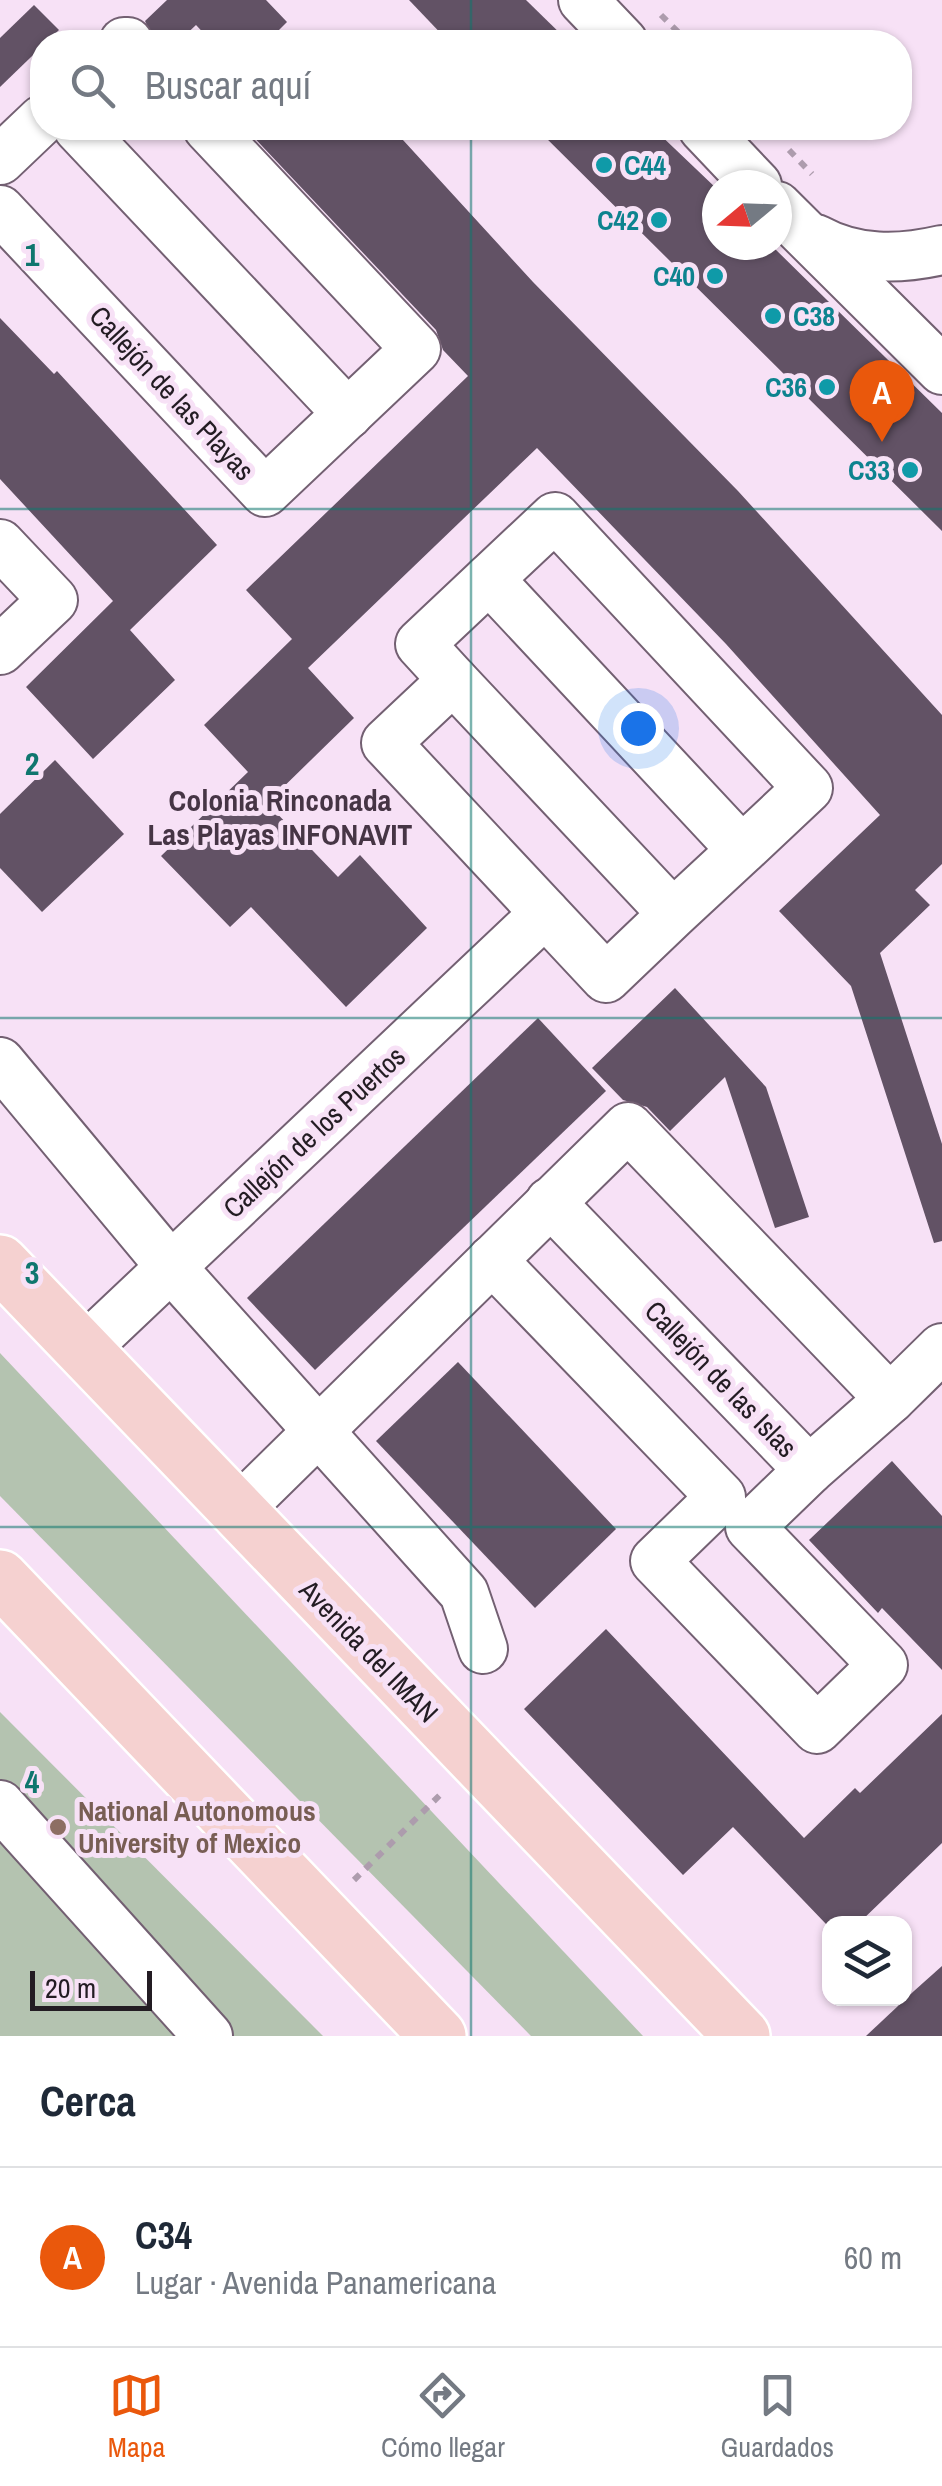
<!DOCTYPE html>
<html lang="es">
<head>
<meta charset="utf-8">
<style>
	:root { --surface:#fff; --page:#f6f6f7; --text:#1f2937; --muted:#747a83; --line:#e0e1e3; --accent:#ea580c }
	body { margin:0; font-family:"Archivo Narrow",sans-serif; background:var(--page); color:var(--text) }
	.controls { position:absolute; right:30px; bottom:30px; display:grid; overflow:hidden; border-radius:20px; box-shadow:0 2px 8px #0004 }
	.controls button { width:90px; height:90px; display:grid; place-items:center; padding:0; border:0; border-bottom:2px solid var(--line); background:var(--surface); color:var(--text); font:50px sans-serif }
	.compass { position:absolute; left:702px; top:170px; width:90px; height:90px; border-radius:50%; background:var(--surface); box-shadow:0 2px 8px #0004; rotate:251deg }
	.scale { position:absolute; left:30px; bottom:25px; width:122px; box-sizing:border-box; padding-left:10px; border:5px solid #231c23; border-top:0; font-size:28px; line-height:35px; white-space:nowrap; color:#231c23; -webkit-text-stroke:8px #f7e1f6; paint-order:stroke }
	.you { position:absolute; left:638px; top:728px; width:35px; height:35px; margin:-25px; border:8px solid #fff; border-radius:50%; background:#1a73e8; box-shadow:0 0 0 15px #1a73e833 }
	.badge { display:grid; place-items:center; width:65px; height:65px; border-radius:50%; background:var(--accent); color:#fff; font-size:32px; font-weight:700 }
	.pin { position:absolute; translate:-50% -82px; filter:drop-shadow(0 2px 5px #0008) }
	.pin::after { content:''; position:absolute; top:52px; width:35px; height:30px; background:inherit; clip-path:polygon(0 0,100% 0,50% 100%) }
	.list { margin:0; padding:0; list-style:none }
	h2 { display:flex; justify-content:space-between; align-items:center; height:130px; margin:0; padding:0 40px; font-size:42px }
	h2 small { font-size:32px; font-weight:400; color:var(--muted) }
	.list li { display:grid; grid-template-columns:65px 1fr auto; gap:30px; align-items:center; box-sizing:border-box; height:180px; padding:0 40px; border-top:2px solid var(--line) }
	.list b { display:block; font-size:38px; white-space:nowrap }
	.list p { margin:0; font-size:32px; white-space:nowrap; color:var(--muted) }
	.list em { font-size:32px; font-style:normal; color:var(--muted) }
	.icon { flex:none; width:55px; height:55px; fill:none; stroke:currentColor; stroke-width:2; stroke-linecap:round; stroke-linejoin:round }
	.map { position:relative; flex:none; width:942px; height:2036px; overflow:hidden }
	.search { position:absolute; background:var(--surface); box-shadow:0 2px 8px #0004; left:30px; right:30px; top:30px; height:110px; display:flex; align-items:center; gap:25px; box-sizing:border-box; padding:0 35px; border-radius:40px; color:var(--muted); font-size:38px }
	.sheet { height:310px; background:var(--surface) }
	nav { display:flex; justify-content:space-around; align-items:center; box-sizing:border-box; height:140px; border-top:2px solid var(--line); background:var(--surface); font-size:28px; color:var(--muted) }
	nav a { display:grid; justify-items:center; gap:5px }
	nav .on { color:var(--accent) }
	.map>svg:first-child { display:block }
	.green { fill:#b4c3b0 }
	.building { fill:#625265 }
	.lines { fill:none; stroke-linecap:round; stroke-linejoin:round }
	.minor-casing { stroke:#736072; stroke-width:52 }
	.major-casing { stroke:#fff; stroke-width:60 }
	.path { stroke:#ad9cad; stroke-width:6; stroke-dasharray:8 8; stroke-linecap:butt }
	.minor { stroke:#fff; stroke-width:48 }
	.major { stroke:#f5d1d0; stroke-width:55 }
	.grid { fill:none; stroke:#0f766e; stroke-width:2.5; stroke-opacity:0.55 }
	.culture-dot { fill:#0f9aa8; stroke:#f7e1f6; stroke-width:4 }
	.education-dot { fill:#8d6e63; stroke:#f7e1f6; stroke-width:4 }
	.labels { text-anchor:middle; stroke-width:10; stroke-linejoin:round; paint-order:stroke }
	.culture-label { font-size:28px; font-weight:bold; fill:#0d838f; stroke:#f7e1f6; text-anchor:end }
	.street-label { font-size:28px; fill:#231c23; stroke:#f7e1f6 }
	.education-label { font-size:28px; font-weight:bold; fill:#785e54; stroke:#f7e1f6; text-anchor:start }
	.neighbourhood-label { font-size:30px; font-weight:bold; fill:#463545; stroke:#f7e1f6 }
	.grid-label { font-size:32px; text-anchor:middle; font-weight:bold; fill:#0f766e; stroke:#f7e1f6; stroke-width:10; stroke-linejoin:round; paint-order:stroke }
</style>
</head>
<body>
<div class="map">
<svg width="942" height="2036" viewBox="0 0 942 2036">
	<rect width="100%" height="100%" fill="#f7e1f6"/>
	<!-- green -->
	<g class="green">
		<path d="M 0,1353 L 643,2036 L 531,2036 L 0,1496 Z"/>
		<path d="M 0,1712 L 323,2036 L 0,2036 Z"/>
	</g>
	<!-- building -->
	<g class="building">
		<path d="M 167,0 L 266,0 L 287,22 L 267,42 L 212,42 L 196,25 L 178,42 L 155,42 L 145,21 Z"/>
		<path d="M 409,0 L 526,0 L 569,42 L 449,42 Z"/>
		<path d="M 34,5 L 59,30 L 0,87 L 0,38 Z"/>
		<path d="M 245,128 L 392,128 L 533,282 L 738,491 L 942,715 L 942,864 L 915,890 L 930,905 L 880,953 L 942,1144 L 942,1241 L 934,1243 L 851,986 L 779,911 L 880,815 L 726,644 L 537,448 L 308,668 L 354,718 L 267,803 L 338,877 L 360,855 L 427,928 L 346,1007 L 251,907 L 230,927 L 161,856 L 248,772 L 204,725 L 292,639 L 246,590 L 468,376 L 443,350 L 436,330 Z"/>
		<path d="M 536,128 L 653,128 L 717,189 L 717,245 L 771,245 L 942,413 L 942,531 Z"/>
		<path d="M 0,318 L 54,374 L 57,371 L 217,545 L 130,630 L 175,680 L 93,759 L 26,687 L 113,601 L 0,479 Z"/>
		<path d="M 55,760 L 124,834 L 42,912 L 0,868 L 0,814 Z"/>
		<path d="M 675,988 L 766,1087 L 809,1217 L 775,1228 L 725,1077 L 670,1131 L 647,1107 L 623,1100 L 592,1068 Z"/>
		<path d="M 538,1018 L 606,1091 L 315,1370 L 247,1298 Z"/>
		<path d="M 458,1362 L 616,1529 L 535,1608 L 376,1441 Z"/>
		<path d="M 892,1461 L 942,1516 L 942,1670 L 882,1608 L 878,1613 L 809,1540 Z"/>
		<path d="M 606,1629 L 804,1838 L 855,1788 L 860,1793 L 942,1714 L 942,1843 L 858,1924 L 826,1924 L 733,1827 L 683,1875 L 524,1709 Z"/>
		<path d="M 942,1966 L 942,2036 L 866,2036 L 914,1991 Z"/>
	</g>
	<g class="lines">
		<!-- minor casing -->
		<g class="minor-casing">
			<g id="minor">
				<path d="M 583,0 L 623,42"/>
				<path d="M 124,42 L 128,42"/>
				<path d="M 78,128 L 348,414"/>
				<path d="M 703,128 L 757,185"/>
				<path d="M 0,160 L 42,120"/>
				<path d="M 777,206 L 942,370"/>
				<path d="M 0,210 L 265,492 L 416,349 L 208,128"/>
				<path d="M 816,239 C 856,261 899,260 942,250"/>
				<path d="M 0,544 L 53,600 L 0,650"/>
				<path d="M 453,680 L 420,644 L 489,579"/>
				<path d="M 673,914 L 606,978 L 386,743 L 453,680 L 673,914 L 742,850 L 489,579 L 555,517 L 808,788 L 742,850"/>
				<path d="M 0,1062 L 171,1267 L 464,1593 L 483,1649"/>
				<path d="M 492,1260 L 721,1497 L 655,1561 L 817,1729 L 883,1665 L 750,1527 L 809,1470 L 550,1202"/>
				<path d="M 82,1351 L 545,913"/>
				<path d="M 809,1470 L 890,1399"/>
				<path d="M 235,1513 L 628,1127 L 890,1399 L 942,1348"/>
				<path d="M 0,1805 L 208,2036"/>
			</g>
		</g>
		<!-- major casing -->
		<g class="major-casing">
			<g id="major">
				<path d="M 0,1263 L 742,2036"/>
				<path d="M 0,1578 L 438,2036"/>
			</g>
		</g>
		<!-- path -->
		<g class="path">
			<path d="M 661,15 L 688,42"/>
			<path d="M 789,150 L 812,174"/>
			<path d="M 354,1880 L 445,1790"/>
		</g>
		<!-- minor -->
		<use href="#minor" class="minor"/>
		<!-- major -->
		<use href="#major" class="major"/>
	</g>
	<!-- grid -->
	<path class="grid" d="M 471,0 L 471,42M 471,128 L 471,2036M 0,509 L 942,509M 0,1018 L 942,1018M 0,1527 L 942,1527"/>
	<!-- markers -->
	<g class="culture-dot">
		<circle cx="604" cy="165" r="10"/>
		<circle cx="659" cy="220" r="10"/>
		<circle cx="715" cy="276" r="10"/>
		<circle cx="773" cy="316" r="10"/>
		<circle cx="827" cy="387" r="10"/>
		<circle cx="910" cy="470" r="10"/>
	</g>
	<circle class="education-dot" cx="58" cy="1827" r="10"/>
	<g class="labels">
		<!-- culture labels -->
		<g class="culture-label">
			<text x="624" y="175" text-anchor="start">C44</text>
			<text x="639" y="230">C42</text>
			<text x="695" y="286">C40</text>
			<text x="793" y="326" text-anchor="start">C38</text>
			<text x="807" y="397">C36</text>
			<text x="890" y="480">C33</text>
		</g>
		<!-- street labels -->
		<g class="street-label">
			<text transform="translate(172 393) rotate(47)" y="10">Callejón de las Playas</text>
			<text transform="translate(314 1132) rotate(-43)" y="10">Callejón de los Puertos</text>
			<text transform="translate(721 1379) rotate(46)" y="10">Callejón de las Islas</text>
			<text transform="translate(369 1651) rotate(46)" y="10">Avenida del IMAN</text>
		</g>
		<!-- education labels -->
		<g class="education-label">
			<text x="78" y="1821">National Autonomous<tspan x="78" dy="32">University of Mexico</tspan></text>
		</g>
		<!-- neighbourhood labels -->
		<g class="neighbourhood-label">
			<text x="280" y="811">Colonia Rinconada<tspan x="280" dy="34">Las Playas INFONAVIT</tspan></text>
		</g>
	</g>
	<g class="grid-label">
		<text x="32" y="266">1</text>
		<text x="32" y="775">2</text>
		<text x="32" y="1284">3</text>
		<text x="32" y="1793">4</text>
	</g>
</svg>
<div class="controls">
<button><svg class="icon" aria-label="layers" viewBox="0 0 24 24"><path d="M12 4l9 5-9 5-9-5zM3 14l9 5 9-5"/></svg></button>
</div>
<svg class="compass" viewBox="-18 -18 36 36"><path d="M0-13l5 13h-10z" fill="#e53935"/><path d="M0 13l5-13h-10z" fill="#747a83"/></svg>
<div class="scale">20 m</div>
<div class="you"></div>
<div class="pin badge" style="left:882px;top:442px">A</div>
<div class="search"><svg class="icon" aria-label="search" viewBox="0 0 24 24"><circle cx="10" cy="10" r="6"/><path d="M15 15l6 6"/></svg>Buscar aquí</div>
</div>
<section class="sheet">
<h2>Cerca<small></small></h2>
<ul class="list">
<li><span class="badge">A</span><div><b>C34</b><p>Lugar · Avenida Panamericana</p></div><em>60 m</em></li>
</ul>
</section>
<nav>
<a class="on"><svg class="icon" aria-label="map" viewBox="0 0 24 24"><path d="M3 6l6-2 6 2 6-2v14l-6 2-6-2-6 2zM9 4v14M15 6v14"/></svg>Mapa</a>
<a><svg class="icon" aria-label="directions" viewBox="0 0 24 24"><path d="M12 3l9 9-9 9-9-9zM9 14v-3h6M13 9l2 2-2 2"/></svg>Cómo llegar</a>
<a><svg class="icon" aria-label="saved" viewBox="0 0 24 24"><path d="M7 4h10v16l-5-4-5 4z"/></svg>Guardados</a>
</nav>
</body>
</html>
